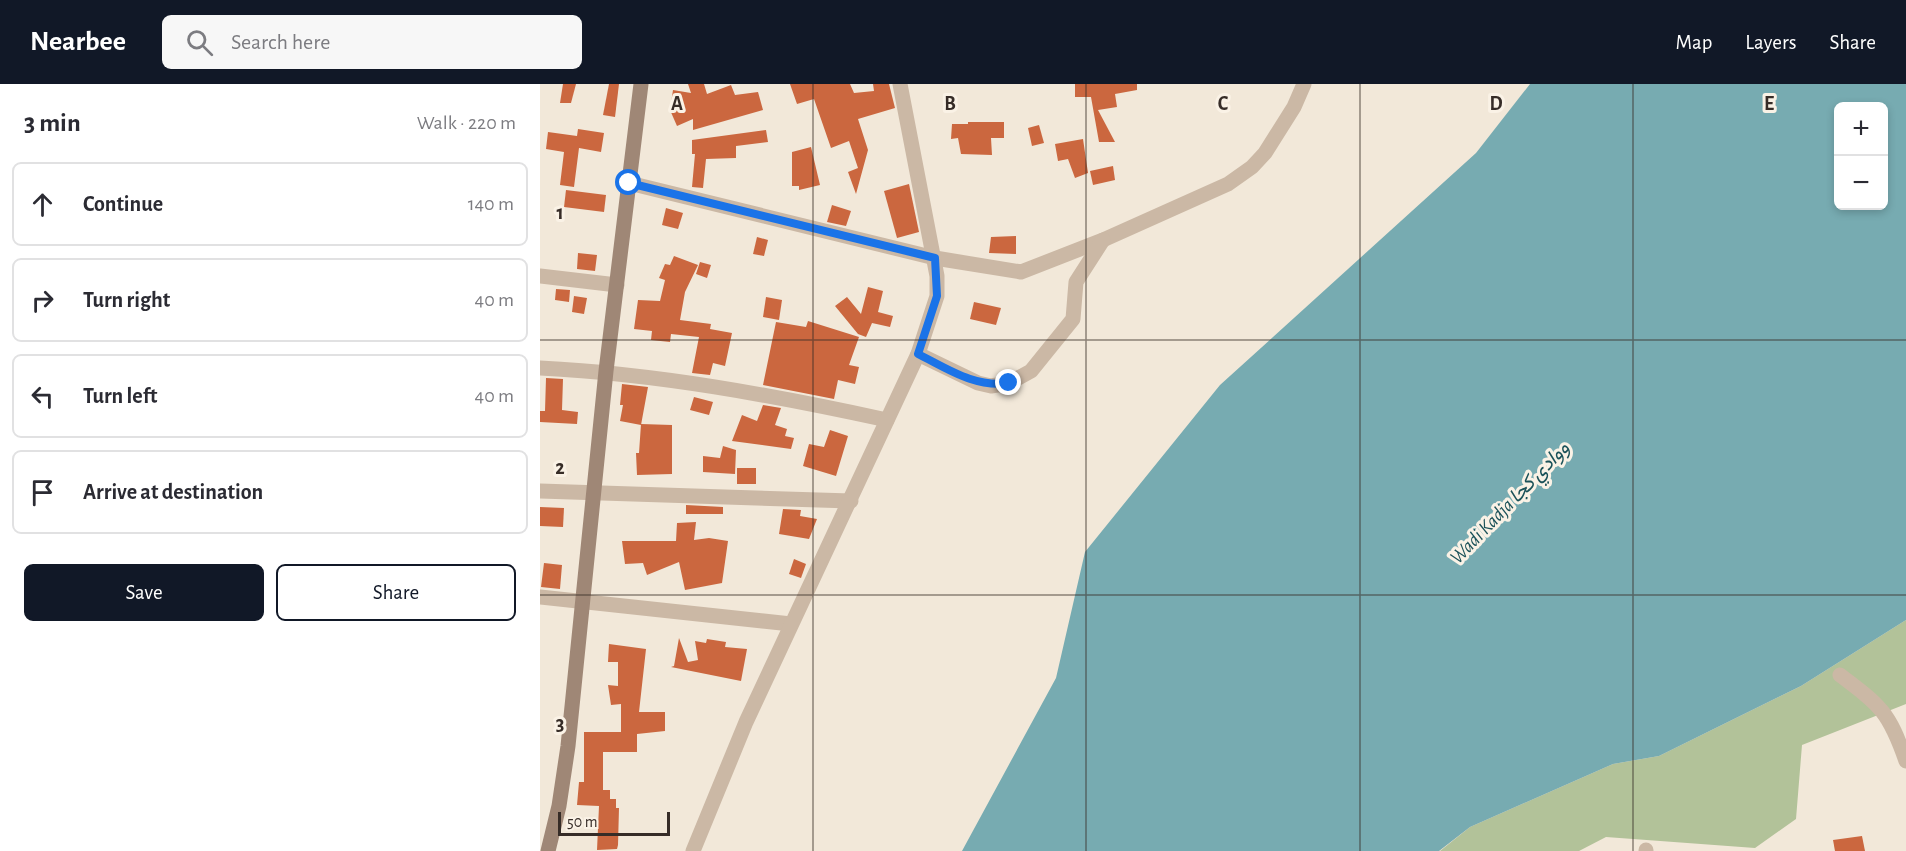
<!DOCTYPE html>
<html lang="en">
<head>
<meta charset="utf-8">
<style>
	:root { --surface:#fff; --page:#f7f7f7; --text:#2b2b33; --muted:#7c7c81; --line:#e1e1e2; --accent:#111827 }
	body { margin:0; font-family:"Alegreya Sans",Vazirmatn,sans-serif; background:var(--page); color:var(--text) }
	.controls { position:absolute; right:18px; top:18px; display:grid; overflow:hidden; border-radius:9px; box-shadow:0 3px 9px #0003 }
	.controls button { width:54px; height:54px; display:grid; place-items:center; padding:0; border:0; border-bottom:2px solid var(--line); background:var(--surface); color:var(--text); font:30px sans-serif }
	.scale { position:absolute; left:18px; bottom:15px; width:112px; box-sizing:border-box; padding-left:6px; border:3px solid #362c27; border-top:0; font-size:16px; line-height:21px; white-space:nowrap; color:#362c27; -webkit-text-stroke:4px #faf2e6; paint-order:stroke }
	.stop { position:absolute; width:18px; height:18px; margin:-14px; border:4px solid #1a73e8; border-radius:50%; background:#fff }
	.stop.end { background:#1a73e8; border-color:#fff; box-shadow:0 2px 6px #0008 }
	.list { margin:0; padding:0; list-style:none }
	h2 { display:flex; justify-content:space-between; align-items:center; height:78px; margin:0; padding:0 24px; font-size:26px }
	h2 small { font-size:20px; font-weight:400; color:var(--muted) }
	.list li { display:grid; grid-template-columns:39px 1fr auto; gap:18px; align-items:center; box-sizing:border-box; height:84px; margin:0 12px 12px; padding:0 12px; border:2px solid var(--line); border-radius:9px }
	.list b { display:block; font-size:22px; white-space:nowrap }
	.list em { font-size:20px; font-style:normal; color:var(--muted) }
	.actions { display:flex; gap:12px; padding:18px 24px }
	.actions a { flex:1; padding:14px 0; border:2px solid var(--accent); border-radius:9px; text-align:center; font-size:21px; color:var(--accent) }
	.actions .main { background:var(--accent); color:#fff }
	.icon { flex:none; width:33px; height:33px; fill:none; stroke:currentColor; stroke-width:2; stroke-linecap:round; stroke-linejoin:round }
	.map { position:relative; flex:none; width:1366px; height:767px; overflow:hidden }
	header { display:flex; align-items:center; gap:36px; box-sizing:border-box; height:84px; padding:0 30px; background:var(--accent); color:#fff }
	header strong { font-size:28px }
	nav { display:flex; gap:33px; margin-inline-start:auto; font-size:21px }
	.search { width:420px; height:54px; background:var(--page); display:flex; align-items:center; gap:15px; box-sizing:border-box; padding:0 21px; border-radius:9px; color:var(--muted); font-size:22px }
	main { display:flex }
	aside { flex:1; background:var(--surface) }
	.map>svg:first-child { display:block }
	.green { fill:#b2c299 }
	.water { fill:#77abb1; fill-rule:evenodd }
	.building { fill:#cb673f }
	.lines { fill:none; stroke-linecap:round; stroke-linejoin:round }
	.street { stroke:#cbb8a5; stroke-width:15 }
	.secondary { stroke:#9f8776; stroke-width:15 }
	.route { stroke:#1a73e8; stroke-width:8 }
	.grid { fill:none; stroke:#362c27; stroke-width:1.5; stroke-opacity:0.55 }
	.labels { text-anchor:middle; stroke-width:6; stroke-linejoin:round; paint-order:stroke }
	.water-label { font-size:20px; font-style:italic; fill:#1b5259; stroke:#faf2e6 }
	.grid-label { font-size:20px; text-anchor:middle; font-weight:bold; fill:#362c27; stroke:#faf2e6; stroke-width:6; stroke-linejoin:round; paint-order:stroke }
</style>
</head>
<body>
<header>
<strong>Nearbee</strong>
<div class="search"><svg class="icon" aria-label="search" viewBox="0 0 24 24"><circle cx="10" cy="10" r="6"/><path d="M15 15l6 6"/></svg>Search here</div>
<nav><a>Map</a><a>Layers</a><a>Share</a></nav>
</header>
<main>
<aside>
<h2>3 min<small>Walk · 220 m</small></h2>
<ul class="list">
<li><svg class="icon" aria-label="ahead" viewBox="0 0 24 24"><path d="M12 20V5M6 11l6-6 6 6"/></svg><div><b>Continue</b></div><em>140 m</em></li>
<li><svg class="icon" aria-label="right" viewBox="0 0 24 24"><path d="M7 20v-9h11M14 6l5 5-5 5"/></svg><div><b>Turn right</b></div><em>40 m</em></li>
<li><svg class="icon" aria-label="left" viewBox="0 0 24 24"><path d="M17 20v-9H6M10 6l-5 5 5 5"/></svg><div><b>Turn left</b></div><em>40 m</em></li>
<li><svg class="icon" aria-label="arrive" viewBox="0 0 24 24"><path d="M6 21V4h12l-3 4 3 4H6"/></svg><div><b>Arrive at destination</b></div></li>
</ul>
<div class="actions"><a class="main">Save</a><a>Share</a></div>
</aside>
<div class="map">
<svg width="1366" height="767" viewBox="0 0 1366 767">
	<rect width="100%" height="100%" fill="#f2e8d9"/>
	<!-- green -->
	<path class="green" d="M 1366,536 L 1366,620 L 1262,661 L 1256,735 L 1215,764 L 1066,753 L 1039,767 L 900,767 L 930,743 L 1073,680 L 1119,672 L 1261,602 Z"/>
	<!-- water -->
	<path class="water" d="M 990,0 L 1366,0 L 1366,536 L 1261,602 L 1119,672 L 1073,680 L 930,743 L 899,767 L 422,767 L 516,594 L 545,468 L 680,301 L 936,69 ZM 1298,22 L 1344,22 L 1344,122 L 1298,122 Z"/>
	<!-- building -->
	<g class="building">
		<path d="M 23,0 L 36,0 L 31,19 L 20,19 Z"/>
		<path d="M 69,0 L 79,0 L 75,33 L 63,31 Z"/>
		<path d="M 148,0 L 164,0 L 167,10 L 191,1 L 195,11 L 218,8 L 223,26 L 153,46 L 153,35 L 137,42 L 130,26 L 133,6 L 151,9 Z"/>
		<path d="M 250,0 L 310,0 L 314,9 L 334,7 L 333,0 L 349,0 L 355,24 L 318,35 L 328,66 L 316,110 L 308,88 L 318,84 L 309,57 L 291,64 L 274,15 L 257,20 Z"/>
		<path d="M 535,0 L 597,0 L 597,6 L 575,10 L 577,23 L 558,26 L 575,58 L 559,58 L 551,13 L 535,13 Z"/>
		<path d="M 428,38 L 464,38 L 464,54 L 451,54 L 452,71 L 421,70 L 418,54 L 411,55 L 412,40 L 428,40 Z"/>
		<path d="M 499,41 L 504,59 L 492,62 L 488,44 Z"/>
		<path d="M 38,45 L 64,49 L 61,68 L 39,64 L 34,103 L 20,101 L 24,68 L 6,65 L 8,48 L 37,52 Z"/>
		<path d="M 226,46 L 228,58 L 196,62 L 196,74 L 166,75 L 163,104 L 152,103 L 155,70 L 152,70 L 152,56 Z"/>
		<path d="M 543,55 L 548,89 L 535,94 L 528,75 L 518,77 L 515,60 Z"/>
		<path d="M 271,63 L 280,101 L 259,106 L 259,102 L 252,102 L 252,68 Z"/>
		<path d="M 573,82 L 575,96 L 553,101 L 550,87 Z"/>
		<path d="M 369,100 L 379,148 L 357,154 L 344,107 Z"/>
		<path d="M 26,106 L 66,111 L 64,128 L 24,123 Z"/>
		<path d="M 292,121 L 311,127 L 306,142 L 287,138 Z"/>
		<path d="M 126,124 L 143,129 L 138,145 L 122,141 Z"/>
		<path d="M 476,152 L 476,170 L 449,169 L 451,153 Z"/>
		<path d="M 217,153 L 228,156 L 224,172 L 213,170 Z"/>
		<path d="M 38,169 L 57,171 L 55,187 L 37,185 Z"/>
		<path d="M 134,172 L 158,181 L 145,208 L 140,236 L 171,240 L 170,245 L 192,249 L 185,282 L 173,279 L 170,291 L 152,289 L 159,253 L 131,250 L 130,258 L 111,256 L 112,247 L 94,245 L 98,216 L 120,217 L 125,196 L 119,194 L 125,180 L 130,181 Z"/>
		<path d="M 160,178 L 171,181 L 167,194 L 156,190 Z"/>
		<path d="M 328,203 L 343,207 L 338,228 L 353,232 L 350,243 L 332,239 L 326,253 L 318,250 L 295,222 L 307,213 L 321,230 Z"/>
		<path d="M 16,205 L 30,206 L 29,218 L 15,216 Z"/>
		<path d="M 34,212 L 47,214 L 44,230 L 32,228 Z"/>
		<path d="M 226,213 L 242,216 L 239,236 L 223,233 Z"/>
		<path d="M 434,218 L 461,224 L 456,241 L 430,235 Z"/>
		<path d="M 268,237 L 319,253 L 309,281 L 319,283 L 315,300 L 298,296 L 294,315 L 223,301 L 236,238 L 266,243 Z"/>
		<path d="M 6,294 L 23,295 L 22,326 L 38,328 L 37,340 L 0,338 L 0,327 L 5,327 Z"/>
		<path d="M 82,300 L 108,303 L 101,341 L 80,337 L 83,321 L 80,321 Z"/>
		<path d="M 154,313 L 173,318 L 169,331 L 150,326 Z"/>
		<path d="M 223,321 L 241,324 L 235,341 L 247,345 L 245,352 L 254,354 L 251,365 L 192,357 L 202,331 L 217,337 Z"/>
		<path d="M 101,340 L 132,341 L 132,390 L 97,391 L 96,369 L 99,369 Z"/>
		<path d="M 290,346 L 308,352 L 296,392 L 263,382 L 269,360 L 284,363 Z"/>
		<path d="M 183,362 L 196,366 L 195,390 L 163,388 L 163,372 L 180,374 Z"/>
		<rect x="197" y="384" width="19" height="16"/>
		<path d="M 146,421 L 183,423 L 183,430 L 146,430 Z"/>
		<path d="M 0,423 L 24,424 L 23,443 L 0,442 Z"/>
		<path d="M 243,425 L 261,426 L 260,432 L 277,435 L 269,455 L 239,450 Z"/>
		<path d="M 156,438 L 154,456 L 169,454 L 188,457 L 182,499 L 145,506 L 139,478 L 107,491 L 103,479 L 85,480 L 82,457 L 136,457 L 137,439 Z"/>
		<path d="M 254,475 L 266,480 L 261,494 L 249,490 Z"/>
		<path d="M 4,479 L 22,481 L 20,505 L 1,503 Z"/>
		<path d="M 139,554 L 148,578 L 158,576 L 155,557 L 166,559 L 167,555 L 186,558 L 185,563 L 207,565 L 201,597 L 131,583 L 134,582 Z"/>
		<path d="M 69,560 L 106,565 L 99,628 L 125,628 L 125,647 L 97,650 L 97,668 L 63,668 L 63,706 L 70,706 L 70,715 L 76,715 L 76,724 L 79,724 L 78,761 L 77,765 L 57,766 L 59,722 L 37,721 L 39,698 L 44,698 L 44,648 L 81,648 L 81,620 L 71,621 L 68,601 L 78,602 L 78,578 L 68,578 Z"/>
		<path d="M 1322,752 L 1325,767 L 1295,767 L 1293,756 Z"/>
	</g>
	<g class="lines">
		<!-- street -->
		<g class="street">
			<path d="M 89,99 L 395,174 L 481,188 L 563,156 L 688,100 L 712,83 L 725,69 L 754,23 L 764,0"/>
			<path d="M 0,192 L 77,201"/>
			<path d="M 378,270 L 438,299 L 451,302 L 469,299 L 491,287 L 533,235 L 536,198 L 563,156"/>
			<path d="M 0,284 C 118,290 232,311 347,336"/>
			<path d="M 0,407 L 311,417"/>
			<path d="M 0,513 L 251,540"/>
			<path d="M 1300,591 C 1341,622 1349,628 1366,677"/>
			<path d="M 1106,766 L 1106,767"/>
			<path d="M 153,767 L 206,638 L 378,270 L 397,212 L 397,192 L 360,0"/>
		</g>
		<!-- secondary -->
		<path class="secondary" d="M 8,767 L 19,722 L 28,662 L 66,287 L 101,0"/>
	</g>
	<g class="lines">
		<!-- route -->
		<path class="route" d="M 89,99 L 395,174 L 397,212 L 378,270 C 408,285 435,304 469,299"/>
	</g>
	<!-- grid -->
	<path class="grid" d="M 273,0 L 273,767M 546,0 L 546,767M 820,0 L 820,767M 1093,0 L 1093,767M 0,256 L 1366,256M 0,511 L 1366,511"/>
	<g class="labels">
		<!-- water labels -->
		<g class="water-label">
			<text transform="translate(969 418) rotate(-46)" y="7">Wadi Kadja ووادي كجا</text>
		</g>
	</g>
	<g class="grid-label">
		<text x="137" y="26">A</text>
		<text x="410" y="26">B</text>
		<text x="683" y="26">C</text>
		<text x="956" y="26">D</text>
		<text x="1229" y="26">E</text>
		<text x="20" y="135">1</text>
		<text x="20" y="390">2</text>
		<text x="20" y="646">3</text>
	</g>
</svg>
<div class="controls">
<button>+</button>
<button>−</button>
</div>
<div class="scale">50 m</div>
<div class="stop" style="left:89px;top:99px"></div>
<div class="stop end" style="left:469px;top:299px"></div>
</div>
</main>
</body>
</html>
